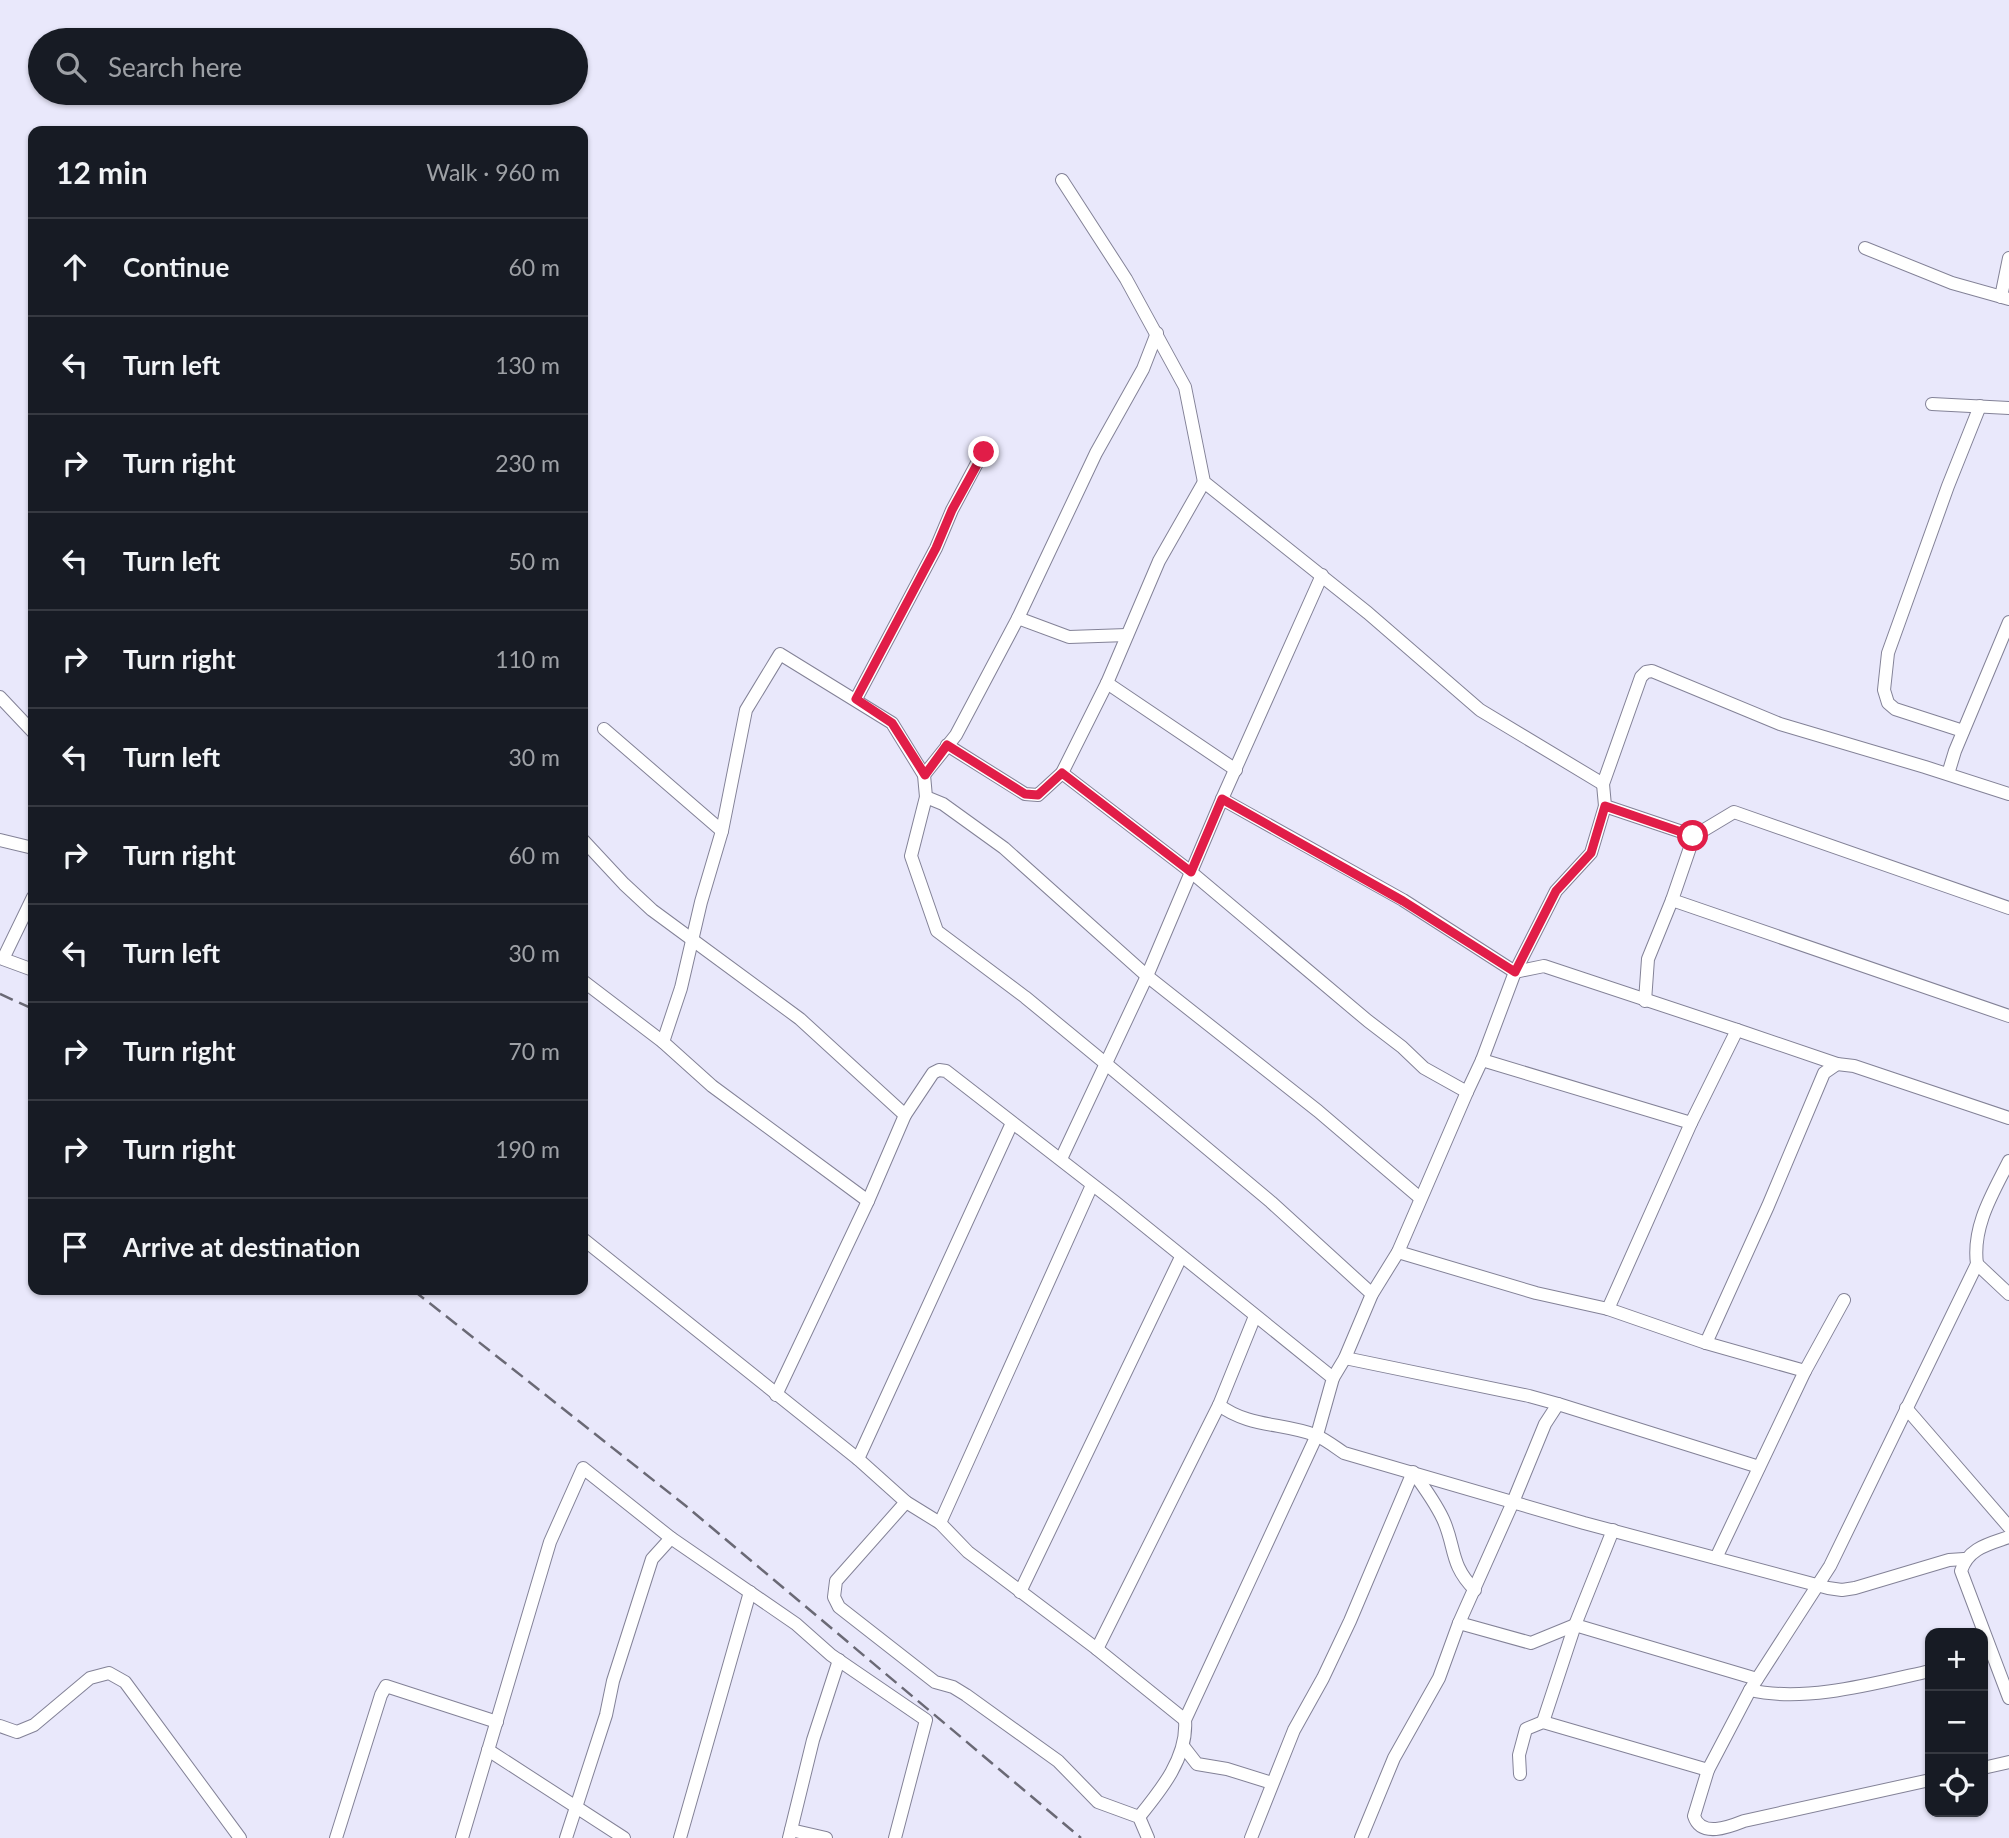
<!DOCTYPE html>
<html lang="en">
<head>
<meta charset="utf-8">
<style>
	:root { --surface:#171b24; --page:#242831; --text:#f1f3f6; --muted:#9ea1a6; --line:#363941 }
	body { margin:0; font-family:Lato,sans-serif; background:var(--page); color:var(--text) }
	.controls { position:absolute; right:21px; bottom:21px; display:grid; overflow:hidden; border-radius:14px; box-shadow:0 2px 5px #0004 }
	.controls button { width:63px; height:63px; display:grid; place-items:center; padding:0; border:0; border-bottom:2px solid var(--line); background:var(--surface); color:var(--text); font:35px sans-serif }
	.stop { position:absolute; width:21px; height:21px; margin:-16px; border:5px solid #e11d48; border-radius:50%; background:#fff }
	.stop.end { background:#e11d48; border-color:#fff; box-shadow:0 2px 7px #0008 }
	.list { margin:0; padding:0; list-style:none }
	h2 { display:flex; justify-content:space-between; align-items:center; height:91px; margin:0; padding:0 28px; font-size:30px }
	h2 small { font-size:23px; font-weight:400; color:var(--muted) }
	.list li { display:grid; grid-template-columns:46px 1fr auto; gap:21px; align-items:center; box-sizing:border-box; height:98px; padding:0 28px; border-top:2px solid var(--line) }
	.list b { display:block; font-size:26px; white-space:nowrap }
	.list em { font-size:23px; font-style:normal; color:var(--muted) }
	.icon { flex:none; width:38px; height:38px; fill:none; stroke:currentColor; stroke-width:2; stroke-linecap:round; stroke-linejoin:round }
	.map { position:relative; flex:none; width:2009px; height:1838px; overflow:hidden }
	.search { position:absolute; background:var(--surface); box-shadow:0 2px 5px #0004; left:28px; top:28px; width:560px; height:77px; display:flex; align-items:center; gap:18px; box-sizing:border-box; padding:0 24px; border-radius:38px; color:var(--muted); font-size:26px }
	.panel { position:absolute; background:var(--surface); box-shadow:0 2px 5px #0004; left:28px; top:126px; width:560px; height:1169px; border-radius:14px }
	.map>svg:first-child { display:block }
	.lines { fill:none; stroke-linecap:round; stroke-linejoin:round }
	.minor-casing { stroke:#838297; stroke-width:14 }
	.minor { stroke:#fff; stroke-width:12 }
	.rail { stroke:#6a6975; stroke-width:2.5; stroke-dasharray:14 7; stroke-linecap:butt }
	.route { stroke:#e11d48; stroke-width:9 }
</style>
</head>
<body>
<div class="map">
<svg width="2009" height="1838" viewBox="0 0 2009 1838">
	<rect width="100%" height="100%" fill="#e9e8fb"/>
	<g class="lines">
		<!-- minor casing -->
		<g class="minor-casing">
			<g id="minor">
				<path d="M 1062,180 L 1126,279 L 1185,387 L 1204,482 L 1368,613 L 1480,710 L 1603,784"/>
				<path d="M 1865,248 L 1952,283 L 2009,299"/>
				<path d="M 2001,297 L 2009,258"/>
				<path d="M 1932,404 L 2009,408"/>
				<path d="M 1018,618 L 1069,637 L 1127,635"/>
				<path d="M 1107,683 L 1236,770"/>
				<path d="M 0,697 L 33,732"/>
				<path d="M 856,699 L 936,548 L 952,510 L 983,452"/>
				<path d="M 604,729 L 722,831"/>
				<path d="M 1963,731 L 1895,709 L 1888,703 L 1884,690 L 1888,653 L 1948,486 L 1980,406"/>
				<path d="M 947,745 L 1025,794 L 1038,795 L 1062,773 L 1107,683 L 1159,561 L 1204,482"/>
				<path d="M 1062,773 L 1191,872 L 1368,1021 L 1402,1047 L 1424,1068 L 1467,1092 L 1482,1060 L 1691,1123"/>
				<path d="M 1948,774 L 1955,751 L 2009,622"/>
				<path d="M 924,775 L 956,735 L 1018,618 L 1096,453 L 1143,369 L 1157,333"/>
				<path d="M 2009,794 L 1925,767 L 1780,724 L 1652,671 L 1646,672 L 1641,677 L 1603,784 L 1605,806 L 1694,836 L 1672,900 L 2009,1016"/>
				<path d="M 926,797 L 911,856 L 937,931 L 1025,997 L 1105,1063 L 1271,1202 L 1372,1294"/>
				<path d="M 1222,799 L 1403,900 L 1515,972 L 1544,966 L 1737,1030"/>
				<path d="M 1694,836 L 1734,812 L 2009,908"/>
				<path d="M 0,840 L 33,848"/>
				<path d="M 583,840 L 624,884 L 652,910 L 800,1019 L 905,1115"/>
				<path d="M 33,897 L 3,959 L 33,970"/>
				<path d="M 583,981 L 663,1042 L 712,1086 L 868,1201"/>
				<path d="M 1645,1001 L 1648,959 L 1672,900"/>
				<path d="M 663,1042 L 681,988 L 701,902 L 722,831 L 746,710 L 780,654 L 892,723 L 924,775 L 926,797 L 943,804 L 1004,848 L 1147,976 L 1318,1111 L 1420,1198"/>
				<path d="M 1482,1060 L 1515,972 L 1556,891 L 1591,853 L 1605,806"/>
				<path d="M 1061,1159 L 1147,976 L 1222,799 L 1322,575"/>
				<path d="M 583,1239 L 858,1459 L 906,1502 L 940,1523 L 968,1552 L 1097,1649 L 1185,1720"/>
				<path d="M 1398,1252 L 1536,1293 L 1608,1309 L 1706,1343 L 1805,1371"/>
				<path d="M 1977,1264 L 2009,1294"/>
				<path d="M 1608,1309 L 1691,1123 L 1737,1030 L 1837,1064 L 1854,1066 L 2009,1118"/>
				<path d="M 1255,1316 L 1219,1405 C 1248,1427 1283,1423 1315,1435 C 1325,1439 1335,1447 1344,1453 L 1584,1523 L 1828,1588 L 1842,1590 L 1855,1588 L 1949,1560 L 1964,1559"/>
				<path d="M 1706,1343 L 1768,1206 L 1824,1073 L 1837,1064"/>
				<path d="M 1345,1358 L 1529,1396 L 1558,1404"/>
				<path d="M 1333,1378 L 1345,1358 L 1372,1294 L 1398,1252 L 1467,1092"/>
				<path d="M 776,1395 L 868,1201 L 905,1115 L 933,1073 L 939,1070 L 946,1071 L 1115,1202 L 1333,1378 L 1317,1435 L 1185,1720 C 1188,1757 1161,1790 1139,1817"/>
				<path d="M 1906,1408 L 2009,1527"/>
				<path d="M 858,1459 L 1012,1123"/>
				<path d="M 906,1502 L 836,1581 L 834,1597 L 839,1607 L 935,1682 L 953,1687 L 966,1695 L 1058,1761 L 1098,1802 L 1139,1817 L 1148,1838"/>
				<path d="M 940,1523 L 1092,1185"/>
				<path d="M 2009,1537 C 1989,1544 1968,1548 1961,1571 L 2009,1698"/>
				<path d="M 1716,1558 L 1805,1371 L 1844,1300"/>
				<path d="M 1020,1592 L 1181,1257"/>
				<path d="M 1459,1623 L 1531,1643 L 1575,1625 L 1757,1679"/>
				<path d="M 1097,1649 L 1219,1405"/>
				<path d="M 1750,1690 C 1805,1703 1876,1683 1930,1671"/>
				<path d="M 1543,1722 L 1575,1625 L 1613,1530"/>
				<path d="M 0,1726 L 17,1732 L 34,1725 L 90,1678 L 109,1673 L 125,1682 L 240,1838"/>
				<path d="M 1183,1746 L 1197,1764 L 1227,1769 L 1272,1783"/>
				<path d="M 488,1750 L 624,1838"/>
				<path d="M 1983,1768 L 2009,1762"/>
				<path d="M 1520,1774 L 1519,1755 L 1526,1729 L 1543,1722 L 1708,1770"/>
				<path d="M 1930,1780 L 1744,1821 C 1729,1827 1701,1838 1694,1816 L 1708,1770 L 1750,1690 L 1830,1566 L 1977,1264 C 1972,1226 1993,1193 2009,1161"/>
				<path d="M 791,1830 L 826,1838"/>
				<path d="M 336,1838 L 381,1695 L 386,1686 L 497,1722"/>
				<path d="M 462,1838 L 550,1542 L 583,1468 L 671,1538 L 796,1624 L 831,1655 L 926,1720 L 895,1838"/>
				<path d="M 566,1838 L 606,1715 L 613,1681 L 652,1559 L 671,1538"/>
				<path d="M 680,1838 L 750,1592"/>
				<path d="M 789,1838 L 813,1740 L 839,1660"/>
				<path d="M 1251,1838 L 1294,1730 L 1323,1678 L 1350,1621 L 1413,1472 C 1424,1487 1435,1502 1443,1519 C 1456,1547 1449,1564 1475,1590"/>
				<path d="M 1361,1838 L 1394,1758 L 1439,1678 L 1459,1623 L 1513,1502 L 1545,1424 L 1558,1404 L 1759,1467"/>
			</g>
		</g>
		<!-- minor -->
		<use href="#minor" class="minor"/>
		<!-- rail -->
		<g class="rail">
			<path d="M 0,994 L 33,1009"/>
			<path d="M 413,1290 L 686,1506 L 1081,1838"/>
		</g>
	</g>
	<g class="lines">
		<!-- route -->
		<path class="route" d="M 984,452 L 952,510 L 936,548 L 856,699 L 892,723 L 925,775 L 947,745 L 1025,794 L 1038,795 L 1062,773 L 1191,872 L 1222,799 L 1403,901 L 1515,972 L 1556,891 L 1591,853 L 1605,806 L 1693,836"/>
	</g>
</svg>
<div class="controls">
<button>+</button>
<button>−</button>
<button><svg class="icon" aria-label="locate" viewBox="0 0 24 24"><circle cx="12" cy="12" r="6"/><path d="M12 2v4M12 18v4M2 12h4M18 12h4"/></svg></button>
</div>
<div class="stop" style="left:1693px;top:836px"></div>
<div class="stop end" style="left:984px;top:452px"></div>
<div class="search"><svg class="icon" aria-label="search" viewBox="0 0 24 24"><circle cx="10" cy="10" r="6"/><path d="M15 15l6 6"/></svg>Search here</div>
<section class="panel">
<h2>12 min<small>Walk · 960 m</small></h2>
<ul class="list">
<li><svg class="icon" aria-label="ahead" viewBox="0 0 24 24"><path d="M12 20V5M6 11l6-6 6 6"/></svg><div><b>Continue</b></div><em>60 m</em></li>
<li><svg class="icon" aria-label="left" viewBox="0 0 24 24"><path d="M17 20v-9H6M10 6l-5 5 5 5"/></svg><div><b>Turn left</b></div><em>130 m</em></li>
<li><svg class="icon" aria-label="right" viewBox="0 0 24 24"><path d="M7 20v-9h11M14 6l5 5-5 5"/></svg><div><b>Turn right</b></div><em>230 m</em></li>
<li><svg class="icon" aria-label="left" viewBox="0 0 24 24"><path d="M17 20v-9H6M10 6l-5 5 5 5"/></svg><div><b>Turn left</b></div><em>50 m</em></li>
<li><svg class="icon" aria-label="right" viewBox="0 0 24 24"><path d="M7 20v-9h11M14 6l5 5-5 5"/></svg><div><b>Turn right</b></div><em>110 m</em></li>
<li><svg class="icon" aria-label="left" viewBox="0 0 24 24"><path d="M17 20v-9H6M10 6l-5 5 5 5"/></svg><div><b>Turn left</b></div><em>30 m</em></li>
<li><svg class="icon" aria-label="right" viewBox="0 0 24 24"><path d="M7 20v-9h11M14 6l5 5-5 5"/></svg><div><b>Turn right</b></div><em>60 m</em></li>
<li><svg class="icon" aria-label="left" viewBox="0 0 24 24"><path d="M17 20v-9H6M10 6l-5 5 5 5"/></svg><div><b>Turn left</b></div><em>30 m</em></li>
<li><svg class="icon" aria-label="right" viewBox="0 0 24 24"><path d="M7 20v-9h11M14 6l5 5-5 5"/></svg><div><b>Turn right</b></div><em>70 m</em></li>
<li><svg class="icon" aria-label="right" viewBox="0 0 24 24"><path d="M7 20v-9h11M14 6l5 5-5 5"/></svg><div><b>Turn right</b></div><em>190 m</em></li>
<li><svg class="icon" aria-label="arrive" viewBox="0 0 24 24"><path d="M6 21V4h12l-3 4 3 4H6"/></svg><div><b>Arrive at destination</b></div></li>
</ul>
</section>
</div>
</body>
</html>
